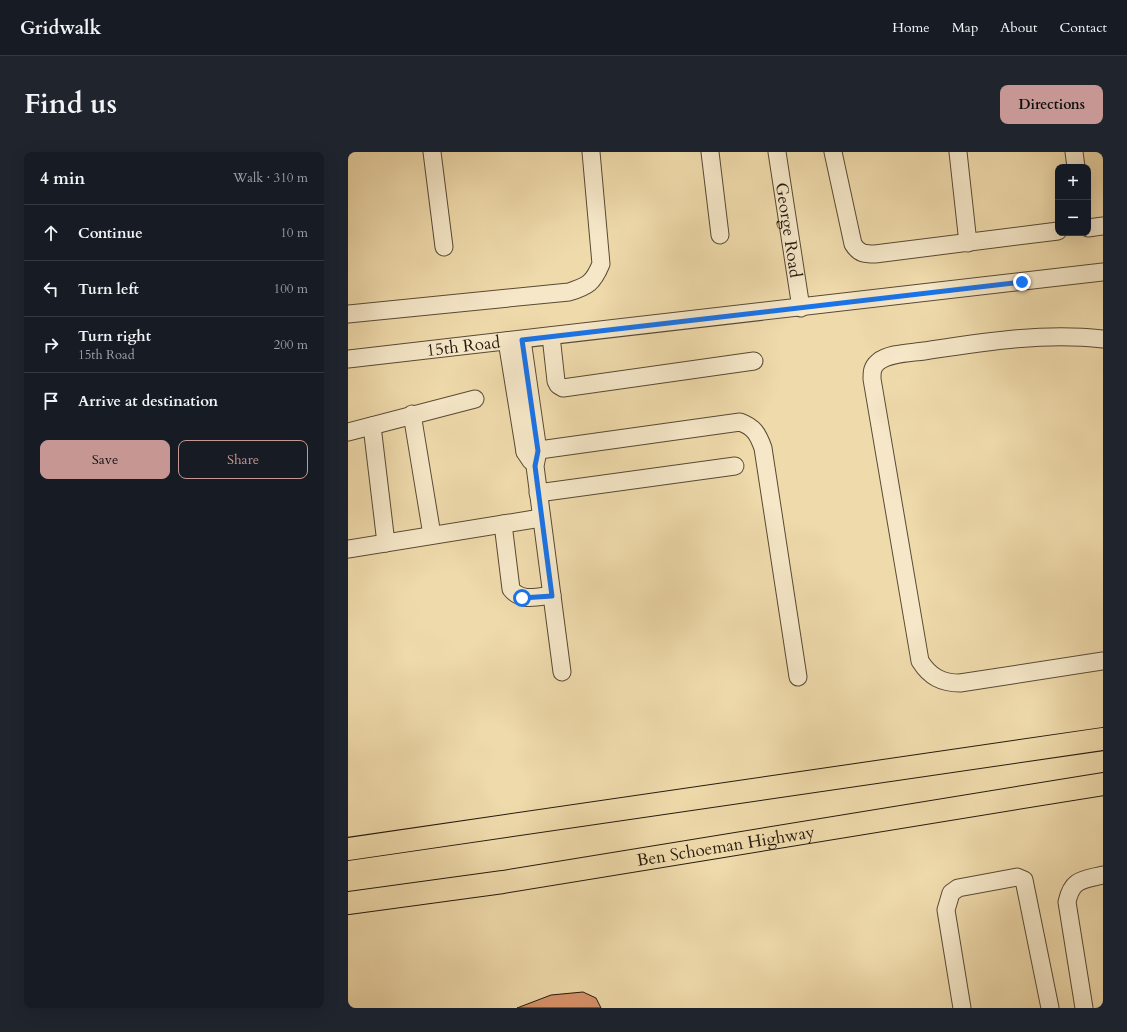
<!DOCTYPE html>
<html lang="en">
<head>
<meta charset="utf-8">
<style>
	:root { --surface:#171b24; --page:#20242c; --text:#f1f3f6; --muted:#9ea1a6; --line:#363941; --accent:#c59692 }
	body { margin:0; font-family:Cardo,serif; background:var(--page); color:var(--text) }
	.controls { position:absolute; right:12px; top:12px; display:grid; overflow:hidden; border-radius:8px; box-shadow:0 4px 16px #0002 }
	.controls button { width:36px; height:36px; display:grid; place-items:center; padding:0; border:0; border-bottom:1px solid var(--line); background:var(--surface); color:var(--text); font:20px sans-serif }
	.stop { position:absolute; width:12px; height:12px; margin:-9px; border:3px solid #1a73e8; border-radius:50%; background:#fff }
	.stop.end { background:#1a73e8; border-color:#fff; box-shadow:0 1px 4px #0008 }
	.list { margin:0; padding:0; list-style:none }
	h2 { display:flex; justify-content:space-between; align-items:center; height:52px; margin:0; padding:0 16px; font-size:17px }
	h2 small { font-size:13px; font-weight:400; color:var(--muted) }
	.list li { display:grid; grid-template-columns:26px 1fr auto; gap:12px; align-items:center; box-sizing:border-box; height:56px; padding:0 16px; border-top:1px solid var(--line) }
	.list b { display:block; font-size:15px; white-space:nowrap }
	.list p { margin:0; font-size:13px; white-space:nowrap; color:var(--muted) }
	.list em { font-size:13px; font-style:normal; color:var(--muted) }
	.actions { display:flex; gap:8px; padding:12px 16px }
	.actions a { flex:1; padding:9px 0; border:1px solid var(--accent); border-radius:8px; text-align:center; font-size:14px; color:var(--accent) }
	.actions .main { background:var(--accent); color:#111 }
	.icon { flex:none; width:22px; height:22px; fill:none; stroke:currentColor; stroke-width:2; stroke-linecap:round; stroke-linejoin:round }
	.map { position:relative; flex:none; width:755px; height:856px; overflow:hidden; border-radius:8px }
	header { display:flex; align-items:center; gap:24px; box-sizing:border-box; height:56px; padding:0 20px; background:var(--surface); border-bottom:1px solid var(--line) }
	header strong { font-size:19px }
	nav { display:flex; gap:22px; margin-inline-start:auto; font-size:14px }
	.intro { display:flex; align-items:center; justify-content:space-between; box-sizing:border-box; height:96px; padding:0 24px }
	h1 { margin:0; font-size:28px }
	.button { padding:10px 18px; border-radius:8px; background:var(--accent); color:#111; font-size:14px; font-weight:700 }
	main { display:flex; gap:24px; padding:0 24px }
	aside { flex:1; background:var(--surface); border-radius:8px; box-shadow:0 4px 16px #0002 }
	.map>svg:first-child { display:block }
	.building { fill:#d9946c; stroke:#251a0d }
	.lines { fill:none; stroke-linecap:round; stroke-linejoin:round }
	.minor-casing { stroke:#584a34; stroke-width:19 }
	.highway-casing { stroke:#251a0d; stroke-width:24 }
	.minor { stroke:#f5e7c8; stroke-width:17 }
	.highway { stroke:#efdaab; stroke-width:22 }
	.route { stroke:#1a73e8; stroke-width:5 }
	.labels { text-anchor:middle; stroke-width:3.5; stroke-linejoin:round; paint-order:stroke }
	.street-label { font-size:17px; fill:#251a0d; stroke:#f5e7c8 }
</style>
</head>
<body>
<header>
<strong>Gridwalk</strong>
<nav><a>Home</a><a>Map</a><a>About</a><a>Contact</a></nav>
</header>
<div class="intro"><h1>Find us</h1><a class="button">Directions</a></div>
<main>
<aside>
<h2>4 min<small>Walk · 310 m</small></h2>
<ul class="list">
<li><svg class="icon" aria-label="ahead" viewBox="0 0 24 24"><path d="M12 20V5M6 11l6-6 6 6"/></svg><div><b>Continue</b></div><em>10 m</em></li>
<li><svg class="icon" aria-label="left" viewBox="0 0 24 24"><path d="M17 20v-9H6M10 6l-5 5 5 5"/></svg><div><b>Turn left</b></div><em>100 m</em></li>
<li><svg class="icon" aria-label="right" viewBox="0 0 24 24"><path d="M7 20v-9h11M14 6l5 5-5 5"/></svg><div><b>Turn right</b><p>15th Road</p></div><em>200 m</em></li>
<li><svg class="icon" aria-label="arrive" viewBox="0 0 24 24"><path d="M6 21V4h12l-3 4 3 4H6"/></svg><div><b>Arrive at destination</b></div></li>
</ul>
<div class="actions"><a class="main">Save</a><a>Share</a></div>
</aside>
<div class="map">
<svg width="755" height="856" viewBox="0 0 755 856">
	<rect width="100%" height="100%" fill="#efdaab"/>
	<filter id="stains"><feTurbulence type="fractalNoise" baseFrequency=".005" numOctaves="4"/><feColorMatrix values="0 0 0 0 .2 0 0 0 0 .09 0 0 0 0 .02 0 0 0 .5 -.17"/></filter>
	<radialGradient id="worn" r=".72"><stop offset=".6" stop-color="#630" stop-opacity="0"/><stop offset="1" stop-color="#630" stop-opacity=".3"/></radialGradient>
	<!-- building -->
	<path class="building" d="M 235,840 L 248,846 L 253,856 L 169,856 L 203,843 Z"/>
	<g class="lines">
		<!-- minor casing -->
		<g class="minor-casing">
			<g id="minor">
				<path d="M 84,0 L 96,95"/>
				<path d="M 362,0 L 372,83"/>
				<path id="s1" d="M 429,0 L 453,156"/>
				<path d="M 485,0 L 505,92 C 511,102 517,102 527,102 L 710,79"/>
				<path d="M 610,0 L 620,91"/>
				<path d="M 726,0 L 728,15"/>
				<path d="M 740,76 L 755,74"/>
				<path d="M 0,162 L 221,140 C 240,134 245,131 253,112 L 243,0"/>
				<path d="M 203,184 L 208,229 L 210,233 L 215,236 L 406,209"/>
				<path d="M 755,187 C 696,180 635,190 576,199 C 562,201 541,201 530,210 C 524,215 524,220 524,227 L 572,509 C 582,525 594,531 612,531 L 755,509"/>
				<path d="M 174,188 L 190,299 L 187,314 L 214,520"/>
				<path d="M 159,189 L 177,300 L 183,309"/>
				<path id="s2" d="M 0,207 L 755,120"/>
				<path d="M 64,262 L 84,383"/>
				<path d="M 24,274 L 38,391"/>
				<path d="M 0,280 L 127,247"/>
				<path d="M 177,300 L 392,270 C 406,275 410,282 415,296 L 450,525"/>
				<path d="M 190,341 L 387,314"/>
				<path d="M 155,372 L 163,437 C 173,450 189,445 204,443"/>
				<path d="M 0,397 L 193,366"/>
				<path d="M 614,856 L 598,758 L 603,741 L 610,736 L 669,725 L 676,728 L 702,856"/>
				<path d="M 736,856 L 719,750 C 724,727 734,728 755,723"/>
			</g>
		</g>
		<!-- highway casing -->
		<g class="highway-casing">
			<g id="highway">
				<path d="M 0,697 L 755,587"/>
				<path id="s3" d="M 0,751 L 155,730 L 755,632"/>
			</g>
		</g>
		<!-- minor -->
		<use href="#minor" class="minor"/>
		<!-- highway -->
		<use href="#highway" class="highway"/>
	</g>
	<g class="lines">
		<!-- route -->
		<path class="route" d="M 174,446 L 204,444 L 187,314 L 190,299 L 174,188 L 674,130"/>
	</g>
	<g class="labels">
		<!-- street labels -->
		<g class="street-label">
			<text dy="6" stroke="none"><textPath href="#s1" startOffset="79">George Road</textPath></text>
			<text dy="6" stroke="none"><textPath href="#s2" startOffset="116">15th Road</textPath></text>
			<text dy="6" stroke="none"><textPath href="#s3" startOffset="382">Ben Schoeman Highway</textPath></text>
		</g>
	</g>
	<rect width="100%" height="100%" filter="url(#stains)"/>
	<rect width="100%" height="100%" fill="url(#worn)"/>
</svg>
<div class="controls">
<button>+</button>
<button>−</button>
</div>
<div class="stop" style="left:174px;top:446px"></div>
<div class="stop end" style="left:674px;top:130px"></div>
</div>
</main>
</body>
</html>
